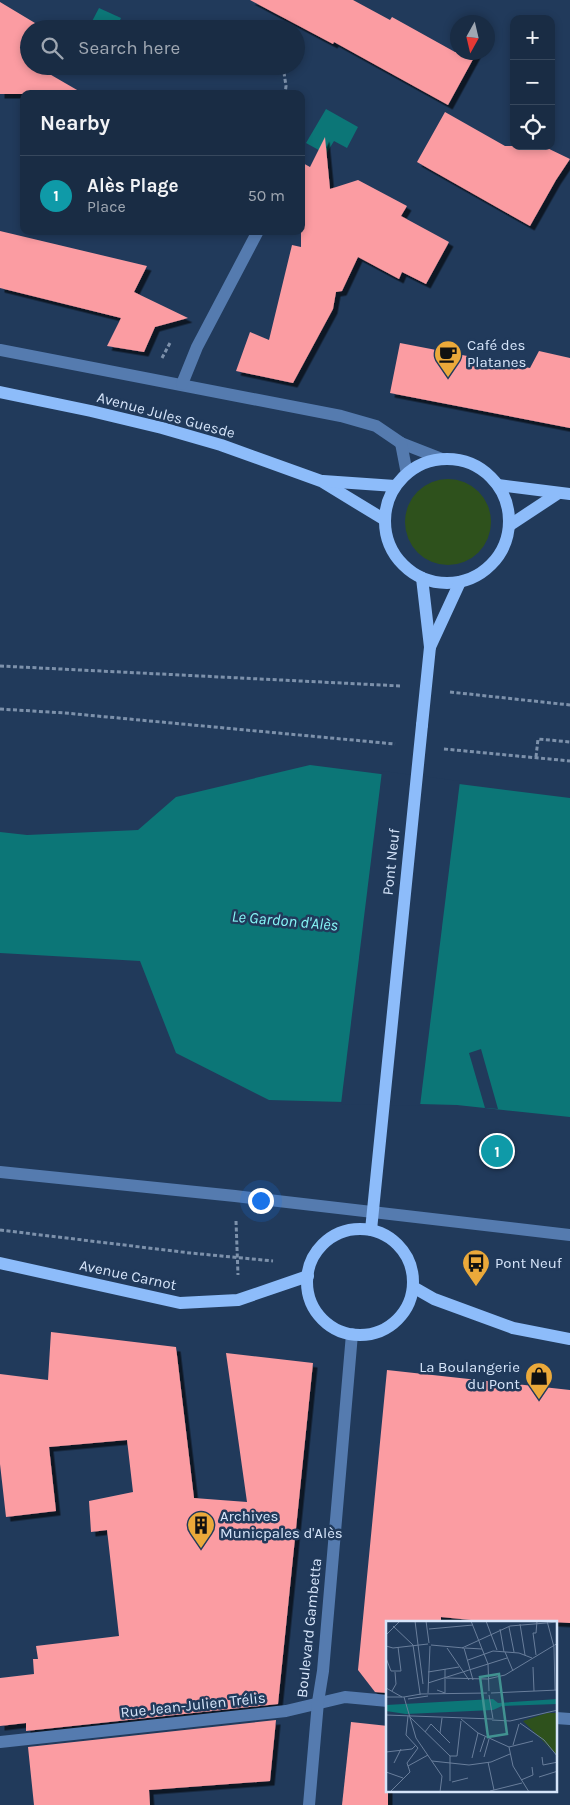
<!DOCTYPE html>
<html lang="en">
<head>
<meta charset="utf-8">
<style>
	:root { --surface:#192c44; --page:#26384f; --text:#f1f3f6; --muted:#9fa7b2; --line:#37485d; --accent:#8c9099 }
	body { margin:0; font-family:Karla,sans-serif; background:var(--page); color:var(--text) }
	.controls { position:absolute; right:15px; top:15px; display:grid; overflow:hidden; border-radius:10px; box-shadow:0 2px 8px #0003 }
	.controls button { width:45px; height:45px; display:grid; place-items:center; padding:0; border:0; border-bottom:1px solid var(--line); background:var(--surface); color:var(--text); font:25px sans-serif }
	.compass { position:absolute; left:450px; top:15px; width:45px; height:45px; border-radius:50%; background:var(--surface); box-shadow:0 2px 8px #0003; rotate:188deg }
	.you { position:absolute; left:260px; top:1200px; width:18px; height:18px; margin:-12px; border:4px solid #fff; border-radius:50%; background:#1a73e8; box-shadow:0 0 0 8px #1a73e833 }
	.badge { display:grid; place-items:center; width:32px; height:32px; border-radius:50%; background:var(--accent); color:#fff; font-size:16px; font-weight:700 }
	.pin { position:absolute; translate:-50% -50%; border:2px solid #fff; box-shadow:0 1px 5px #0006 }
	.list { margin:0; padding:0; list-style:none }
	h2 { display:flex; justify-content:space-between; align-items:center; height:65px; margin:0; padding:0 20px; font-size:21px }
	h2 small { font-size:16px; font-weight:400; color:var(--muted) }
	.list li { display:grid; grid-template-columns:32px 1fr auto; gap:15px; align-items:center; box-sizing:border-box; height:80px; padding:0 20px; border-top:1px solid var(--line) }
	.list b { display:block; font-size:19px; white-space:nowrap }
	.list p { margin:0; font-size:16px; white-space:nowrap; color:var(--muted) }
	.list em { font-size:16px; font-style:normal; color:var(--muted) }
	.icon { flex:none; width:28px; height:28px; fill:none; stroke:currentColor; stroke-width:2; stroke-linecap:round; stroke-linejoin:round }
	.map { position:relative; flex:none; width:570px; height:1805px; overflow:hidden }
	.search { position:absolute; background:var(--surface); box-shadow:0 2px 8px #0003; left:20px; top:20px; width:285px; height:55px; display:flex; align-items:center; gap:12px; box-sizing:border-box; padding:0 18px; border-radius:28px; color:var(--muted); font-size:19px }
	.panel { position:absolute; background:var(--surface); box-shadow:0 2px 8px #0003; left:20px; top:90px; width:285px; height:145px; border-radius:10px }
	.map>svg:first-child { display:block }
	.green { fill:#2e511c }
	.water { fill:#0c7677 }
	.pier { fill:#213a5b }
	.building { fill:#fb9ca2; filter:url(#shadow) }
	.lines { fill:none; stroke-linecap:round; stroke-linejoin:round }
	.path { stroke:#7d91ab; stroke-width:3; stroke-dasharray:4 2.5; stroke-linecap:butt }
	.minor { stroke:#557baf; stroke-width:12 }
	.major { stroke:#8dbcfa; stroke-width:12 }
	.major-bridge { stroke:#8dbcfa; stroke-width:12 }
	.labels { text-anchor:middle; stroke-width:5; stroke-linejoin:round; paint-order:stroke }
	.poi-label { font-size:15px; fill:#d6e5fa; stroke:#213a5b; text-anchor:start }
	.street-label { font-size:15px; fill:#d6e5fa; stroke:#213a5b }
	.water-label { font-size:16px; font-style:italic; fill:#87f7f8; stroke:#213a5b }
	.inset-road { fill:none; stroke:#697e9b; stroke-width:1 }
	.view { fill:#419291; fill-opacity:0.15; stroke:#419291; stroke-width:2.5 }
	.inset-edge { fill:none; stroke:#d6e5fa; stroke-width:2.5 }
</style>
</head>
<body>
<div class="map">
<svg width="570" height="1805" viewBox="0 0 570 1805">
	<defs>
		<filter id="shadow"><feDropShadow dx="4.5" dy="4.5" stdDeviation="0" flood-color="#0009"/></filter>
	</defs>
	<rect width="100%" height="100%" fill="#213a5b"/>
	<!-- green -->
	<circle class="green" cx="448" cy="522" r="43"/>
	<!-- water -->
	<g class="water">
		<path d="M 99,8 L 121,18 L 116,29 L 88,29 Z"/>
		<path d="M 326,109 L 358,127 L 347,148 L 334,141 L 326,154 L 306,143 Z"/>
		<path d="M 310,765 L 570,798 L 570,1117 L 457,1105 L 269,1100 L 176,1053 L 140,961 L 0,953 L 0,832 L 27,835 L 138,830 L 176,797 Z"/>
	</g>
	<!-- pier -->
	<g class="pier">
		<path d="M 382,771 L 460,781 L 420,1106 L 341,1104 Z"/>
		<path d="M 481,1049 L 498,1109 L 485,1108 L 469,1053 Z"/>
	</g>
	<!-- building -->
	<g class="building">
		<path d="M 250,0 L 353,0 L 390,20 L 392,17 L 455,52 L 477,52 L 448,105 L 334,42 L 333,44 Z"/>
		<path d="M 0,2 L 45,29 L 29,29 L 29,66 L 49,66 L 46,72 L 84,94 L 0,94 Z"/>
		<path d="M 445,112 L 505,146 L 543,146 L 570,159 L 556,180 L 530,226 L 417,162 Z"/>
		<path d="M 325,137 L 330,189 L 358,180 L 407,206 L 401,216 L 449,242 L 426,284 L 402,272 L 399,279 L 358,257 L 342,291 L 336,292 L 333,309 L 293,383 L 236,371 L 250,332 L 269,340 L 292,245 L 301,247 L 301,162 L 310,167 Z"/>
		<path d="M 0,231 L 147,266 L 134,292 L 188,318 L 155,327 L 144,352 L 107,346 L 121,318 L 0,288 Z"/>
		<path d="M 400,343 L 530,368 L 539,351 L 570,358 L 570,428 L 390,393 Z"/>
		<path d="M 51,1332 L 176,1347 L 194,1498 L 247,1502 L 226,1353 L 313,1363 L 278,1704 L 26,1731 L 26,1723 L 0,1726 L 0,1678 L 34,1674 L 33,1659 L 38,1659 L 36,1646 L 119,1636 L 107,1530 L 91,1532 L 89,1501 L 133,1492 L 127,1440 L 49,1447 L 56,1511 L 6,1517 L 0,1464 L 0,1374 L 48,1380 Z"/>
		<path d="M 387,1370 L 570,1390 L 570,1623 L 521,1620 L 521,1622 L 491,1622 L 441,1617 L 441,1622 L 388,1622 L 388,1693 L 375,1692 L 358,1670 Z"/>
		<path d="M 276,1720 L 270,1781 L 149,1790 L 150,1805 L 34,1805 L 28,1747 Z"/>
		<path d="M 351,1722 L 388,1726 L 388,1805 L 342,1805 Z"/>
	</g>
	<g class="lines">
		<!-- path -->
		<g class="path">
			<path d="M 218,29 L 226,29"/>
			<path d="M 283,66 L 286,86 L 285,94"/>
			<path d="M 146,68 L 147,66"/>
			<path d="M 162,358 L 171,341"/>
			<path d="M 0,666 L 401,686"/>
			<path d="M 450,692 L 570,705"/>
			<path d="M 0,709 L 65,713 L 395,744"/>
			<path d="M 444,749 L 570,761"/>
			<path d="M 536,757 L 538,739 L 570,742"/>
			<path d="M 236,1221 L 238,1275"/>
			<path d="M 0,1230 L 190,1253 L 273,1261"/>
		</g>
		<!-- minor -->
		<g class="minor">
			<path d="M 0,350 L 341,416 L 376,426 L 401,443 L 442,459"/>
			<path d="M 182,384 L 197,347 L 258,231"/>
			<path d="M 401,443 L 407,474"/>
			<path d="M 0,1172 L 235,1196 L 570,1235"/>
			<path d="M 556,1718 L 570,1719"/>
			<path d="M 0,1742 L 286,1711 L 345,1697 L 388,1701"/>
			<path d="M 309,1805 L 318,1702 L 323,1671 L 352,1334"/>
		</g>
		<!-- major -->
		<g class="major">
			<path d="M 0,392 L 91,411 L 162,428 L 221,445 L 321,481 L 385,520"/>
			<circle cx="447" cy="521" r="62"/>
			<path d="M 323,481 L 395,486"/>
			<path d="M 498,485 L 570,494"/>
			<path d="M 510,525 L 557,494"/>
			<path d="M 422,578 L 430,647 L 422,725"/>
			<path d="M 430,647 L 460,582"/>
			<circle cx="360" cy="1282" r="53"/>
			<path d="M 0,1263 L 180,1303 L 238,1300 L 308,1276"/>
			<path d="M 413,1287 L 434,1299 L 513,1328 L 570,1339"/>
		</g>
		<!-- major-bridge -->
		<path class="major-bridge" d="M 371,1230 L 422,725"/>
	</g>
	<!-- icons -->
	<defs>
		<g id="cafe-pin" transform="scale(1.4375)"><path d="M0 17L-7.5 6A9.5 9.5 0 1 1 7.5 6Z" fill="#eba93a" stroke="#213a5b"/><path d="M-5.5-4.5H6V0H3Q3 3.5 0 3.5H-2.5Q-5.5 3.5-5.5 0ZM3-3.2v2h1.7v-2ZM-6 4.5H4V6H-6Z" fill="#111"/></g>
		<g id="bus-pin" transform="scale(1.4375)"><path d="M0 17L-7.5 6A9.5 9.5 0 1 1 7.5 6Z" fill="#eba93a" stroke="#213a5b"/><path d="M-5-6H5V4H4V6H2V4H-2V6H-4V4H-5ZM-3.5-4V0h7V-4ZM-3.5 1.2v1.5H-2V1.2ZM2 1.2v1.5H3.5V1.2Z" fill="#111"/></g>
		<g id="shop-pin" transform="scale(1.4375)"><path d="M0 17L-7.5 6A9.5 9.5 0 1 1 7.5 6Z" fill="#eba93a" stroke="#213a5b"/><path d="M-5-2.5h2.3a2.7 3.5 0 0 1 5.4 0H5L5.5 6h-11ZM-1.5-2.5h3a1.5 2.3 0 0 0-3 0Z" fill="#111"/></g>
		<g id="building-pin" transform="scale(1.4375)"><path d="M0 17L-7.5 6A9.5 9.5 0 1 1 7.5 6Z" fill="#eba93a" stroke="#213a5b"/><path d="M-4-6H4V6H1V3H-1V6H-4ZM-2.5-4.3h1.7v1.8h-1.7ZM.8-4.3h1.7v1.8H.8ZM-2.5-1h1.7V.8h-1.7ZM.8-1h1.7V.8H.8Z" fill="#111"/></g>
	</defs>
	<g fill-rule="evenodd">
		<use href="#cafe-pin" x="448" y="354"/>
		<use href="#bus-pin" x="476" y="1263"/>
		<use href="#shop-pin" x="539" y="1376"/>
		<use href="#building-pin" x="201" y="1525"/>
	</g>
	<g class="labels">
		<!-- poi labels -->
		<g class="poi-label">
			<text x="467" y="350">Café des<tspan x="467" dy="17">Platanes</tspan></text>
			<text x="495" y="1268">Pont Neuf</text>
			<text x="520" y="1372" text-anchor="end">La Boulangerie<tspan x="520" dy="17">du Pont</tspan></text>
			<text x="220" y="1521">Archives<tspan x="220" dy="17">Municpales d'Alès</tspan></text>
		</g>
		<!-- street labels -->
		<g class="street-label">
			<text transform="translate(166 415) rotate(15)" y="5">Avenue Jules Guesde</text>
			<text transform="translate(391 862) rotate(-84)" y="5">Pont Neuf</text>
			<text transform="translate(128 1275) rotate(12)" y="5">Avenue Carnot</text>
			<text transform="translate(309 1628) rotate(-84)" y="5">Boulevard Gambetta</text>
			<text transform="translate(193 1705) rotate(-6)" y="5">Rue Jean-Julien Trélis</text>
		</g>
		<!-- water labels -->
		<g class="water-label">
			<text transform="translate(285 920) rotate(5)" y="6">Le Gardon d'Alès</text>
		</g>
	</g>
	<!-- overview -->
	<g transform="translate(386 1621)">
		<rect width="171" height="171" fill="#213a5b"/>
		<path d="M 161,92 L 171,92 L 171,134 L 137,100 Z" fill="#2e511c"/>
		<path d="M 107,78 L 112,82 L 172,78 L 171,83 L 116,85 L 107,89 L 20,93 L 0,90 L 0,84 Z" fill="#0c7677"/>
		<path class="inset-road" d="M 29,0 L 37,63M 40,0 L 43,22M 85,0 L 102,43 L 103,70M 100,0 L 111,29M 161,0 L 168,26 L 169,69M 134,3 L 139,34M 7,5 L 27,24M 123,6 L 128,31M 43,8 L 87,4M 114,8 L 118,31M 0,14 L 14,0M 27,24 L 34,72M 45,24 L 78,27M 0,25 L 7,27 L 42,23M 61,27 L 83,59M 76,27 L 124,5 L 172,1M 78,27 L 87,59M 79,27 L 96,28M 119,31 L 127,50M 150,34 L 147,12 L 150,12 L 151,0M 0,37 L 5,50 L 15,50 L 12,26M 82,39 L 107,30 L 133,32 L 146,37M 147,46 L 148,70M 42,51 L 73,46M 60,57 L 102,58 L 119,54 L 172,22M 42,62 L 121,37M 0,67 L 16,76M 51,69 L 59,72 L 59,48M 6,70 L 10,63 L 9,51M 42,72 L 44,25M 105,72 L 172,69M 33,73 L 101,72M 103,74 L 107,98M 0,76 L 18,76M 18,76 L 30,117 L 56,155 L 54,171M 18,76 L 35,73M 22,78 L 42,75M 0,94 L 106,98M 24,96 L 64,135 L 64,160M 75,98 L 92,112 L 123,126M 106,99 L 124,100 L 172,89M 134,102 L 158,119 L 172,136M 39,111 L 45,103 L 64,122M 54,112 L 56,97M 127,124 L 133,103M 123,126 L 127,145 L 143,171M 123,126 L 147,120M 0,131 L 26,128 L 30,124M 94,131 L 99,116M 64,135 L 71,135 L 75,100M 98,136 L 103,118M 156,136 L 157,144 L 172,141M 86,137 L 92,112M 46,140 L 83,144 L 105,141 L 124,133M 102,141 L 108,169M 8,142 L 15,128M 22,145 L 42,134M 0,151 L 17,157M 153,156 L 172,150M 135,159 L 147,154 L 146,146M 66,161 L 82,157M 104,170 L 136,162M 4,171 L 24,151 L 21,142 L 32,127 L 20,114 L 22,95"/>
		<path class="view" d="M 113,53 L 121,113 L 102,116 L 94,56 Z"/>
		<rect width="171" height="171" class="inset-edge"/>
	</g>
</svg>
<div class="controls">
<button>+</button>
<button>−</button>
<button><svg class="icon" aria-label="locate" viewBox="0 0 24 24"><circle cx="12" cy="12" r="6"/><path d="M12 2v4M12 18v4M2 12h4M18 12h4"/></svg></button>
</div>
<svg class="compass" viewBox="-18 -18 36 36"><path d="M0-13l5 13h-10z" fill="#e53935"/><path d="M0 13l5-13h-10z" fill="#9fa7b2"/></svg>
<div class="you"></div>
<div class="pin badge" style="left:497px;top:1151px;background:#0f9aa8">1</div>
<div class="search"><svg class="icon" aria-label="search" viewBox="0 0 24 24"><circle cx="10" cy="10" r="6"/><path d="M15 15l6 6"/></svg>Search here</div>
<section class="panel">
<h2>Nearby<small></small></h2>
<ul class="list">
<li><span class="badge" style="background:#0f9aa8">1</span><div><b>Alès Plage</b><p>Place</p></div><em>50 m</em></li>
</ul>
</section>
</div>
</body>
</html>
